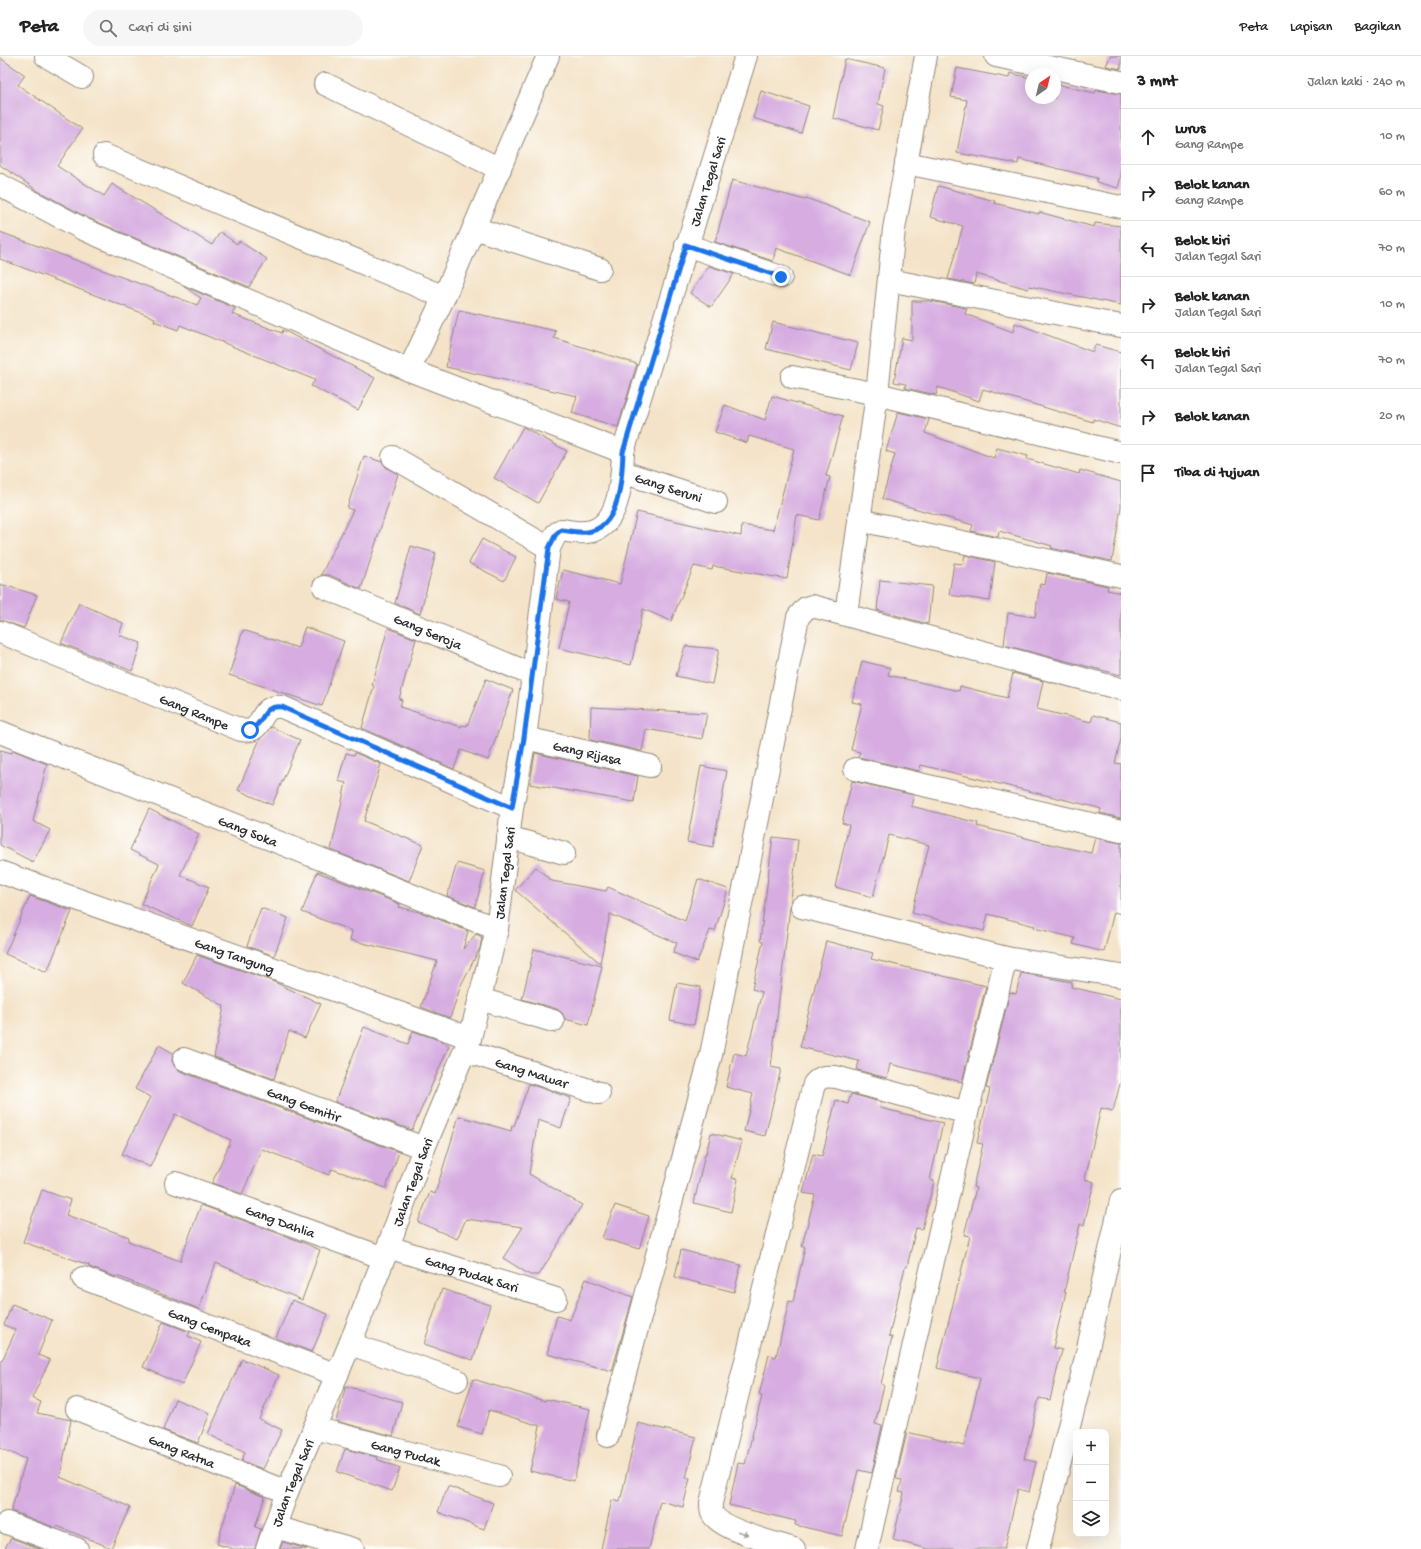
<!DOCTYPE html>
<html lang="id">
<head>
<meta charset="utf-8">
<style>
	:root { --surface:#fff; --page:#f6f6f6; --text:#222; --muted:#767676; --line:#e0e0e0 }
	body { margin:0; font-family:"Gochi Hand",sans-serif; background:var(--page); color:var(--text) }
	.controls { position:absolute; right:12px; bottom:12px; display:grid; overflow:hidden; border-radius:8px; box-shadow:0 4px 16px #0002 }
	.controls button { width:36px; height:36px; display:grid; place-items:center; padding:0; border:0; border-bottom:1px solid var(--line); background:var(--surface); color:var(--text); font:20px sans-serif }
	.compass { position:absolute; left:1025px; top:12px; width:36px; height:36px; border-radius:50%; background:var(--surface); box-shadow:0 4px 16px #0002; rotate:35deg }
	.stop { position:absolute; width:12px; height:12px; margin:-9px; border:3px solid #1a73e8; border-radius:50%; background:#fff }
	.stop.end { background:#1a73e8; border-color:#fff; box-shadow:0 1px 4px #0008 }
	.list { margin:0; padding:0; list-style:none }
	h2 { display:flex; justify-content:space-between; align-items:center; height:52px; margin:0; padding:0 16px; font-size:17px }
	h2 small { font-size:13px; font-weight:400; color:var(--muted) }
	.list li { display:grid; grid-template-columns:26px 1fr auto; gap:12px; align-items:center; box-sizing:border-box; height:56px; padding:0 16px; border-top:1px solid var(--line) }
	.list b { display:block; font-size:15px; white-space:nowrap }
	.list p { margin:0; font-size:13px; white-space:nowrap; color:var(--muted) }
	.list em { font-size:13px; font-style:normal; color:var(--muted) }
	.icon { flex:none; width:22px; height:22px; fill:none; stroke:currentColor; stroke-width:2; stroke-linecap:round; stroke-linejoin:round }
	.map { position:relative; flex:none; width:1121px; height:1493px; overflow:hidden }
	header { display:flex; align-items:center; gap:24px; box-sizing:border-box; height:56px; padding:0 20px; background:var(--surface); border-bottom:1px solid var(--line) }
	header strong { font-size:19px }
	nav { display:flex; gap:22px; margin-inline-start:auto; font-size:14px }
	.search { width:280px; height:36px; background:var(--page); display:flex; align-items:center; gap:10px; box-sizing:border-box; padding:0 14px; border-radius:22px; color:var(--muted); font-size:15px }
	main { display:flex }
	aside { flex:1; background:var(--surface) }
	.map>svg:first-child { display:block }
	.building { fill:#d6ace1 }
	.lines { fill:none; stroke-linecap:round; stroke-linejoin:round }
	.street-casing { stroke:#90877a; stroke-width:24 }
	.street { stroke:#fff; stroke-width:22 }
	.oneway { fill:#a0a0a0 }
	.route { stroke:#1a73e8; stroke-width:5 }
	.labels { text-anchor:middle; stroke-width:3; stroke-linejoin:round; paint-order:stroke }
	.street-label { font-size:14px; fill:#2b2b2b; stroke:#fdfcf7 }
</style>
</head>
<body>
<header>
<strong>Peta</strong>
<div class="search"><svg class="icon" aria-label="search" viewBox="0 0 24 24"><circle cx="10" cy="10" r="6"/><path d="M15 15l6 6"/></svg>Cari di sini</div>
<nav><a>Peta</a><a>Lapisan</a><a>Bagikan</a></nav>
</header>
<main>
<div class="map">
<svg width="1121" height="1493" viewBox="0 0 1121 1493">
	<rect width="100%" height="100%" fill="#fdfcf7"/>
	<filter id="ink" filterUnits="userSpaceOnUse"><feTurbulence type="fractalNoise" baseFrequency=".025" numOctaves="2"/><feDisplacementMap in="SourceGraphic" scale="8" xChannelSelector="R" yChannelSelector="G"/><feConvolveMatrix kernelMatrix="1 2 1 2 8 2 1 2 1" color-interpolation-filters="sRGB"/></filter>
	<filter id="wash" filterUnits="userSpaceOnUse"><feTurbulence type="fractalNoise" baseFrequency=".012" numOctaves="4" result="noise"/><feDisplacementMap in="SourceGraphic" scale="16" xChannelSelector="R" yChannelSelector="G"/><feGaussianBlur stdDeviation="0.9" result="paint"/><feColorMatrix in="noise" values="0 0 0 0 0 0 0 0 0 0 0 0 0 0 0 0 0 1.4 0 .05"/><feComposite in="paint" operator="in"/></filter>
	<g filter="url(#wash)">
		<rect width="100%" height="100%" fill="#f4e3c8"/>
		<g id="blocks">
			<!-- building -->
			<g class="building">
				<path d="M 1110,0 L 1121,0 L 1121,13 L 1106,10 Z"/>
				<path d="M 0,2 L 25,19 L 18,29 L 82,73 L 57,110 L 104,140 L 112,128 L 212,189 L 220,176 L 237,188 L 239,185 L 267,203 L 249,231 L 88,162 L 38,135 L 0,109 Z"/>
				<path d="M 845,3 L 885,12 L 878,48 L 884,50 L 878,74 L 833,62 Z"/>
				<path d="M 957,12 L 1009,22 L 1010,17 L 1031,22 L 1031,42 L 1055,42 L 1055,28 L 1095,37 L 1096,34 L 1121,38 L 1121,120 L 1118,132 L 1096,126 L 1097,122 L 1019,103 L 1018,108 L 957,97 L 967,44 L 951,41 Z"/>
				<path d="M 761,35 L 809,50 L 801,77 L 753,62 Z"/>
				<path d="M 732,124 L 805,144 L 806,142 L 870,166 L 851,219 L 776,192 L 773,205 L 715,186 Z"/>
				<path d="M 938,130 L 995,145 L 994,147 L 1039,158 L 1039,156 L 1094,171 L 1095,167 L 1121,170 L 1121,249 L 1029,230 L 1028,233 L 976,218 L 974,228 L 948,223 L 963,170 L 930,161 Z"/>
				<path d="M 0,176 L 197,249 L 201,242 L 183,230 L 235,252 L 232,258 L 282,277 L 283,274 L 375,322 L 358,354 L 311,330 L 315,324 L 180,269 L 178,274 L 154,265 L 155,262 L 0,203 Z"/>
				<path d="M 709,210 L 734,218 L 711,251 L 690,237 Z"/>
				<path d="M 912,245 L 930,245 L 967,252 L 965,258 L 1013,276 L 1015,267 L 1093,296 L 1095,289 L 1121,296 L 1121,372 L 1093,363 L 1093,366 L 983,333 L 979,345 L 938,331 L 936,339 L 905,332 L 906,328 L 894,326 L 902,282 L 912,284 Z"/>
				<path d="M 459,254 L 556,275 L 554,282 L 637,308 L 618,371 L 572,357 L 577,340 L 446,311 Z"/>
				<path d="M 773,266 L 858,287 L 851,314 L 766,293 Z"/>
				<path d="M 772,340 L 843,360 L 826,420 L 830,421 L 819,464 L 797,459 L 787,523 L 713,510 L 712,514 L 694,510 L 671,565 L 643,553 L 631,609 L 559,592 L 569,546 L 556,543 L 563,514 L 620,528 L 637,456 L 741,480 L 742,469 L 773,474 L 794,393 L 749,380 L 747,387 L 715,376 L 725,349 L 765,364 Z"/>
				<path d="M 898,356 L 929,363 L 925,377 L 994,402 L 997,392 L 1028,400 L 1027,403 L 1079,418 L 1080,414 L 1121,426 L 1121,451 L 1112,505 L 1051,492 L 1052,490 L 999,475 L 998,481 L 971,475 L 973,469 L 882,443 L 895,398 L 886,395 Z"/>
				<path d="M 523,371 L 567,395 L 538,447 L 494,422 Z"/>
				<path d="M 364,400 L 382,406 L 387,412 L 398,418 L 361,533 L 329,519 L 321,519 L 353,454 L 347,452 Z"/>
				<path d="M 482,483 L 516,501 L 504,525 L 469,507 Z"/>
				<path d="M 411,490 L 436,497 L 420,558 L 395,547 Z"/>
				<path d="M 965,499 L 995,506 L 990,545 L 949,539 L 954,507 L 963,508 Z"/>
				<path d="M 1047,517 L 1108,530 L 1107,534 L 1121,537 L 1121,619 L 1004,589 L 1008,557 L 1035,561 L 1040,528 L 1045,529 Z"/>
				<path d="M 880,524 L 932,530 L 928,568 L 877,554 Z"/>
				<path d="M 0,528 L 37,539 L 24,572 L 0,564 Z"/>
				<path d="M 79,547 L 123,567 L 119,579 L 141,587 L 132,615 L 61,587 Z"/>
				<path d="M 305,571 L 344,585 L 322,650 L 229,619 L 243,574 L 298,592 Z"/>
				<path d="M 388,572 L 416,583 L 399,643 L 402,644 L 400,651 L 461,671 L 462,669 L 467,670 L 486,623 L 513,634 L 488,704 L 461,694 L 454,713 L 362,672 L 374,630 L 372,629 Z"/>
				<path d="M 685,590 L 719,593 L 712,628 L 676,620 Z"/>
				<path d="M 862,605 L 890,612 L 888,619 L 959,635 L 960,630 L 1007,642 L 1013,617 L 1043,625 L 1037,653 L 1091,666 L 1093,659 L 1121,666 L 1121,683 L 1115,707 L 1121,708 L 1121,762 L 1100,757 L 1101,753 L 1095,751 L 921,709 L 919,715 L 858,701 L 860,696 L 851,694 L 862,648 L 852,646 Z"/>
				<path d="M 591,651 L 707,657 L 702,683 L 646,673 L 642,695 L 590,684 Z"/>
				<path d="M 271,671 L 300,684 L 272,749 L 238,734 L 260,683 Z"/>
				<path d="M 0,694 L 12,697 L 13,694 L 47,708 L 33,765 L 50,774 L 33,806 L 0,789 Z"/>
				<path d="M 346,697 L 354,699 L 355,697 L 381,708 L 364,765 L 423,789 L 409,825 L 331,794 L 346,727 L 338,725 Z"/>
				<path d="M 535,697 L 638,720 L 634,746 L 530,728 Z"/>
				<path d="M 701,710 L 727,715 L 713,791 L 687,786 Z"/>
				<path d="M 852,725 L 914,739 L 911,750 L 978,767 L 977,770 L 1054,789 L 1091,797 L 1095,782 L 1121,787 L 1121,858 L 1114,856 L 1104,896 L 1073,888 L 1075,882 L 1034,872 L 1035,870 L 988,858 L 984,875 L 912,857 L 929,789 L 889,779 L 873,841 L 835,831 L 849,769 L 842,767 Z"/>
				<path d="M 149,753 L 199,778 L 180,819 L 209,831 L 192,870 L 141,848 L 159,808 L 130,794 Z"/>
				<path d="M 773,781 L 798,784 L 771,1011 L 781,1013 L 765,1080 L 744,1075 L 753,1038 L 726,1031 L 734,997 L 746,1000 L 762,936 L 752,933 L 763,886 L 760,885 Z"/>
				<path d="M 457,807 L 485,815 L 475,851 L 447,840 Z"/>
				<path d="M 536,811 L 552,825 L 606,835 L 608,831 L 685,865 L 698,823 L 728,833 L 715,875 L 710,874 L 697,906 L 673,897 L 677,887 L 610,858 L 600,907 L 515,834 Z"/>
				<path d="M 317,816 L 400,848 L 399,851 L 423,857 L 468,875 L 463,893 L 476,878 L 482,881 L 480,892 L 461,929 L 450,962 L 421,951 L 437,905 L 350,884 L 352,875 L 302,856 Z"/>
				<path d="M 30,840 L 72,855 L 47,916 L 5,898 Z"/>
				<path d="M 261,852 L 288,862 L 274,900 L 247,890 Z"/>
				<path d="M 826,885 L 873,897 L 871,903 L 986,930 L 962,1026 L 890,1008 L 887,1022 L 857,1014 L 859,1005 L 800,991 Z"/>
				<path d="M 534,893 L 602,910 L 588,969 L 565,963 L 562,957 L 557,953 L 522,943 Z"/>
				<path d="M 197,899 L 272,925 L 321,948 L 305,982 L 289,975 L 274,1023 L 214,1001 L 224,950 L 183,927 Z"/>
				<path d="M 1021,917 L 1072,926 L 1071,931 L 1121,943 L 1121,1024 L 1113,1055 L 1101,1052 L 1085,1123 L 1094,1126 L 1084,1169 L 1080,1168 L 1064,1236 L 1066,1236 L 1053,1292 L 1062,1294 L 1050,1344 L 1039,1342 L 1024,1403 L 1036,1406 L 1029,1436 L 1018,1433 L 1004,1493 L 929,1493 L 893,1484 L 904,1437 L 899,1436 L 902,1424 L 896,1423 L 907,1376 L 964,1390 L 980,1322 L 937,1312 L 970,1180 L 964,1179 L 976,1132 L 973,1131 L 983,1088 L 977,1087 L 990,1033 L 986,1032 L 1010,936 L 1016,938 Z"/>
				<path d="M 677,927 L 701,931 L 694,969 L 670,964 Z"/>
				<path d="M 364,971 L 408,988 L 413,975 L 442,985 L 442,986 L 449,990 L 412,1074 L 335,1046 Z"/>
				<path d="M 159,989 L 173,997 L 172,1005 L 175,1011 L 180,1015 L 399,1096 L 386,1132 L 332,1113 L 329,1119 L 262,1093 L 242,1138 L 212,1127 L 231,1084 L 175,1058 L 150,1111 L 122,1098 L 150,1041 L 135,1033 Z"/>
				<path d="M 529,1028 L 571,1042 L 561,1072 L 538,1064 L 529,1118 L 582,1149 L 539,1219 L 530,1219 L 503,1202 L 523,1171 L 466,1163 L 457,1183 L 418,1166 L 430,1136 L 435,1138 L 459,1060 L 511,1075 L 512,1070 L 514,1070 Z"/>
				<path d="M 851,1038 L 881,1046 L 880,1052 L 943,1067 L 930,1124 L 934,1125 L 922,1173 L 916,1172 L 907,1211 L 905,1211 L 889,1280 L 892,1281 L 881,1328 L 884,1329 L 875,1368 L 882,1370 L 872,1417 L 858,1414 L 842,1480 L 795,1469 L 796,1465 L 729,1449 L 738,1407 L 745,1408 L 762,1340 L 759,1339 L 769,1299 L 776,1301 L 789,1245 L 793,1246 L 805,1191 L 802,1190 L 815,1139 L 803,1137 L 813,1098 L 822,1100 L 836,1044 L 848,1048 Z"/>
				<path d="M 711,1077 L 742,1085 L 732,1122 L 738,1123 L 731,1156 L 694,1147 L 705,1098 L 706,1098 Z"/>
				<path d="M 42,1134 L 71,1144 L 66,1159 L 129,1181 L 128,1185 L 180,1205 L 201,1149 L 302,1186 L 320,1194 L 302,1244 L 216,1207 L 199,1253 L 117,1220 L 116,1221 L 89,1211 L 89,1209 L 23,1186 Z"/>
				<path d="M 615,1149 L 649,1160 L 639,1193 L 602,1182 Z"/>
				<path d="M 681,1194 L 741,1209 L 734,1236 L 675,1221 Z"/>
				<path d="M 586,1223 L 633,1241 L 612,1315 L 547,1298 L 557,1260 L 570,1264 Z"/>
				<path d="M 442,1233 L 490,1249 L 473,1304 L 424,1288 Z"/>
				<path d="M 292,1244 L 328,1258 L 312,1296 L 276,1282 Z"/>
				<path d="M 12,1248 L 52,1264 L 38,1299 L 50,1304 L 32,1342 L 41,1346 L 37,1357 L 71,1364 L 60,1421 L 130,1451 L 111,1492 L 57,1470 L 56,1472 L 11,1455 L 26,1403 L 0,1392 L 0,1309 L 16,1274 L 4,1269 Z"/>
				<path d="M 163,1266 L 190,1276 L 188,1280 L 201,1286 L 182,1329 L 143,1311 Z"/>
				<path d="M 242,1303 L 279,1319 L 259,1363 L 282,1374 L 263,1413 L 242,1405 L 245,1396 L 208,1378 Z"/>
				<path d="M 473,1323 L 545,1345 L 546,1343 L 590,1353 L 574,1425 L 530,1415 L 540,1370 L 489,1354 L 482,1378 L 458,1371 Z"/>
				<path d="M 346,1330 L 402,1346 L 393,1380 L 336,1365 Z"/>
				<path d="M 175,1343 L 210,1357 L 198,1387 L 163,1374 Z"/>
				<path d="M 638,1367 L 696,1381 L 686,1422 L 690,1422 L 683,1451 L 660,1445 L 649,1493 L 601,1493 L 612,1444 L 620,1446 Z"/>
				<path d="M 345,1393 L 377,1401 L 376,1403 L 400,1412 L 392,1435 L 337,1416 Z"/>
				<path d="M 235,1429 L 265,1441 L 255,1471 L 261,1473 L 255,1493 L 234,1493 L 217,1488 Z"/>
				<path d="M 448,1430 L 493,1447 L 484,1473 L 438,1456 Z"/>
				<path d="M 11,1482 L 41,1493 L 4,1493 Z"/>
				<path d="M 283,1486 L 307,1493 L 280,1493 Z"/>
			</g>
		</g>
	</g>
	<g filter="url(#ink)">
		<use href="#blocks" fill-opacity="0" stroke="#90877a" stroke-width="1"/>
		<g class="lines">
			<!-- street casing -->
			<g class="street-casing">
				<g id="street">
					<path d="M 46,0 L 82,21"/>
					<path d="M 996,0 L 1121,26"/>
					<path d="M 325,28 L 500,113"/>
					<path d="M 104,99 L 444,241"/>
					<path d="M 906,107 L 1121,151"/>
					<path d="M 0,129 L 83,173 L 409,314 L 623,396"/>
					<path d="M 474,172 L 600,213"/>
					<path d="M 686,189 L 781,221"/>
					<path d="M 889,224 L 1121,270"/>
					<path d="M 409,314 L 444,241 L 548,0"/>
					<path d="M 792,321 L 877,338 L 1121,397"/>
					<path d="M 393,401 L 549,492"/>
					<path id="s1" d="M 622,416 L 716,446"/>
					<path d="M 859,464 L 1121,520"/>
					<path id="s2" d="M 324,531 L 533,619"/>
					<path d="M 846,558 L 877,338 L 894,173 L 926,0"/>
					<path id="s3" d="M 0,576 L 241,674 C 267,679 255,648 282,651 L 512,752"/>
					<path id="s4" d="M 0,676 L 497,873"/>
					<path id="s5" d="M 525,682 L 650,710"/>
					<path d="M 855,713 L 1121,775"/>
					<path d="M 508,781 L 564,797"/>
					<path id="s6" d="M 0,816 L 470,982"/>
					<path d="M 802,851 L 1006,902 L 1121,920"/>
					<path d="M 480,943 L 553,965"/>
					<path id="s7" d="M 465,995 L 599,1037"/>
					<path id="s8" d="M 184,1003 L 424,1092"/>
					<path id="s9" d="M 176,1127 L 384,1202"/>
					<path id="s10" d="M 388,1191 L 556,1243"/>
					<path id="s11" d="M 83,1222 L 337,1319"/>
					<path d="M 350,1288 L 457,1324"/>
					<path id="s12" d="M 77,1353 L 287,1436"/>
					<path id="s13" d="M 314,1372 L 499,1420"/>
					<path d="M 608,1380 L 711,999 L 798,561 L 806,552 L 812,550 L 1121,633"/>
					<path d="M 7,1467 L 77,1493"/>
					<path d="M 275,1471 L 353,1493"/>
					<path id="s14" d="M 267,1493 L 287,1436 L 350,1288 L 384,1202 L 424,1092 L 470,982 L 497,873 L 512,752 L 525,682 L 549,492 L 556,478 L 561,474 C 569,475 578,477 586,476 C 620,473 622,423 623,396 L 746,0"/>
					<path d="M 794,1493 C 775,1487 720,1474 712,1457 C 711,1454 711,1450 711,1447 L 814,1028 C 821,1020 825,1020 836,1021 L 967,1057"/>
					<path d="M 867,1493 L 967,1057 L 1006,902"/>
					<path d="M 1038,1493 L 1082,1319 L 1121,1145"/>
				</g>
			</g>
			<!-- street -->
			<use href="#street" class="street"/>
		</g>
		<!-- one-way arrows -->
		<defs><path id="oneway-solid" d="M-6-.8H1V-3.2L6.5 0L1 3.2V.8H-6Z"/></defs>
		<use class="oneway" href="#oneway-solid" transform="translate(743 1477) rotate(18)"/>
	</g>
	<g class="lines" filter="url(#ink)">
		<!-- route -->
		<path class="route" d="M 250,674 C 266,667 260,649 282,651 L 512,752 L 524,682 L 549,492 L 556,478 L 561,474 C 569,475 578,477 586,476 C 620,473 622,423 623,396 L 686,189 L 781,221"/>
	</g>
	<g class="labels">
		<!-- street labels -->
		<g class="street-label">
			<text dy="5" stroke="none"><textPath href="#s14" startOffset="1474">Jalan Tegal Sari</textPath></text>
			<text dy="5" stroke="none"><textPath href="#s1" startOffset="49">Gang Seruni</textPath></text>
			<text dy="5" stroke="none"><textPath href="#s2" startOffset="113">Gang Seroja</textPath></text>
			<text dy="5" stroke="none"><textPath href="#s3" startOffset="210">Gang Rampe</textPath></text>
			<text dy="5" stroke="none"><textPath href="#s5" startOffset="64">Gang Rijasa</textPath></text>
			<text dy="5" stroke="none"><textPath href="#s4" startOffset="267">Gang Soka</textPath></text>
			<text dy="5" stroke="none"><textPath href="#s14" startOffset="719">Jalan Tegal Sari</textPath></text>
			<text dy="5" stroke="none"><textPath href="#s6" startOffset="249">Gang Tangung</textPath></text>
			<text dy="5" stroke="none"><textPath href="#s7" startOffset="70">Gang Mawar</textPath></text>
			<text dy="5" stroke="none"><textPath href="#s8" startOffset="128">Gang Gemitir</textPath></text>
			<text dy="5" stroke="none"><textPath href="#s14" startOffset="395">Jalan Tegal Sari</textPath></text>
			<text dy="5" stroke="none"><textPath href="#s9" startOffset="111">Gang Dahlia</textPath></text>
			<text dy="5" stroke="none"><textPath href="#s10" startOffset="88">Gang Pudak Sari</textPath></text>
			<text dy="5" stroke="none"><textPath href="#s11" startOffset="136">Gang Cempaka</textPath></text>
			<text dy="5" stroke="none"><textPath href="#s12" startOffset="113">Gang Ratna</textPath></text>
			<text dy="5" stroke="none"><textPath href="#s13" startOffset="95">Gang Pudak</textPath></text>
			<text dy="5" stroke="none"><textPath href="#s14" startOffset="71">Jalan Tegal Sari</textPath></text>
		</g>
	</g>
</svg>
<div class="controls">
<button>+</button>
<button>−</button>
<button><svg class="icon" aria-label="layers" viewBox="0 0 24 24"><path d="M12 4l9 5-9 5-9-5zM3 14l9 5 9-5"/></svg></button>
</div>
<svg class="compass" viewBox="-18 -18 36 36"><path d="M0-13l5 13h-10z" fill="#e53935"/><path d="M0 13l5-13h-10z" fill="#767676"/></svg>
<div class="stop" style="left:250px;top:674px"></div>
<div class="stop end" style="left:781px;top:221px"></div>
</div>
<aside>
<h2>3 mnt<small>Jalan kaki · 240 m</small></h2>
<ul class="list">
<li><svg class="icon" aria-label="ahead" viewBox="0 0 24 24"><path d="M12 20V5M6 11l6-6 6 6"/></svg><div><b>Lurus</b><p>Gang Rampe</p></div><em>10 m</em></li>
<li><svg class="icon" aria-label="right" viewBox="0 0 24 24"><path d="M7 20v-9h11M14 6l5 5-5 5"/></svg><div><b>Belok kanan</b><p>Gang Rampe</p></div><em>60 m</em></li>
<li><svg class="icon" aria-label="left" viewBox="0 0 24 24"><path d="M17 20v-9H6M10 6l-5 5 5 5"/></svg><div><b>Belok kiri</b><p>Jalan Tegal Sari</p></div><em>70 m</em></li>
<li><svg class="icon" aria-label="right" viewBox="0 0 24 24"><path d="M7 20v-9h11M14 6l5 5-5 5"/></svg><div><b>Belok kanan</b><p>Jalan Tegal Sari</p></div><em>10 m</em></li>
<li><svg class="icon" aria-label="left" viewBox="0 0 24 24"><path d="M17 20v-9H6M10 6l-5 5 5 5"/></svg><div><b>Belok kiri</b><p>Jalan Tegal Sari</p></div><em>70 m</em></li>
<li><svg class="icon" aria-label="right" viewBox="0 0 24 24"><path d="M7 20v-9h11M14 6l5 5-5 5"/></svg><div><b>Belok kanan</b></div><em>20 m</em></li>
<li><svg class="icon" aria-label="arrive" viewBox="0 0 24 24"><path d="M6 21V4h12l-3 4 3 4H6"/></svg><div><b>Tiba di tujuan</b></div></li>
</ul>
</aside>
</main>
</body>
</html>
